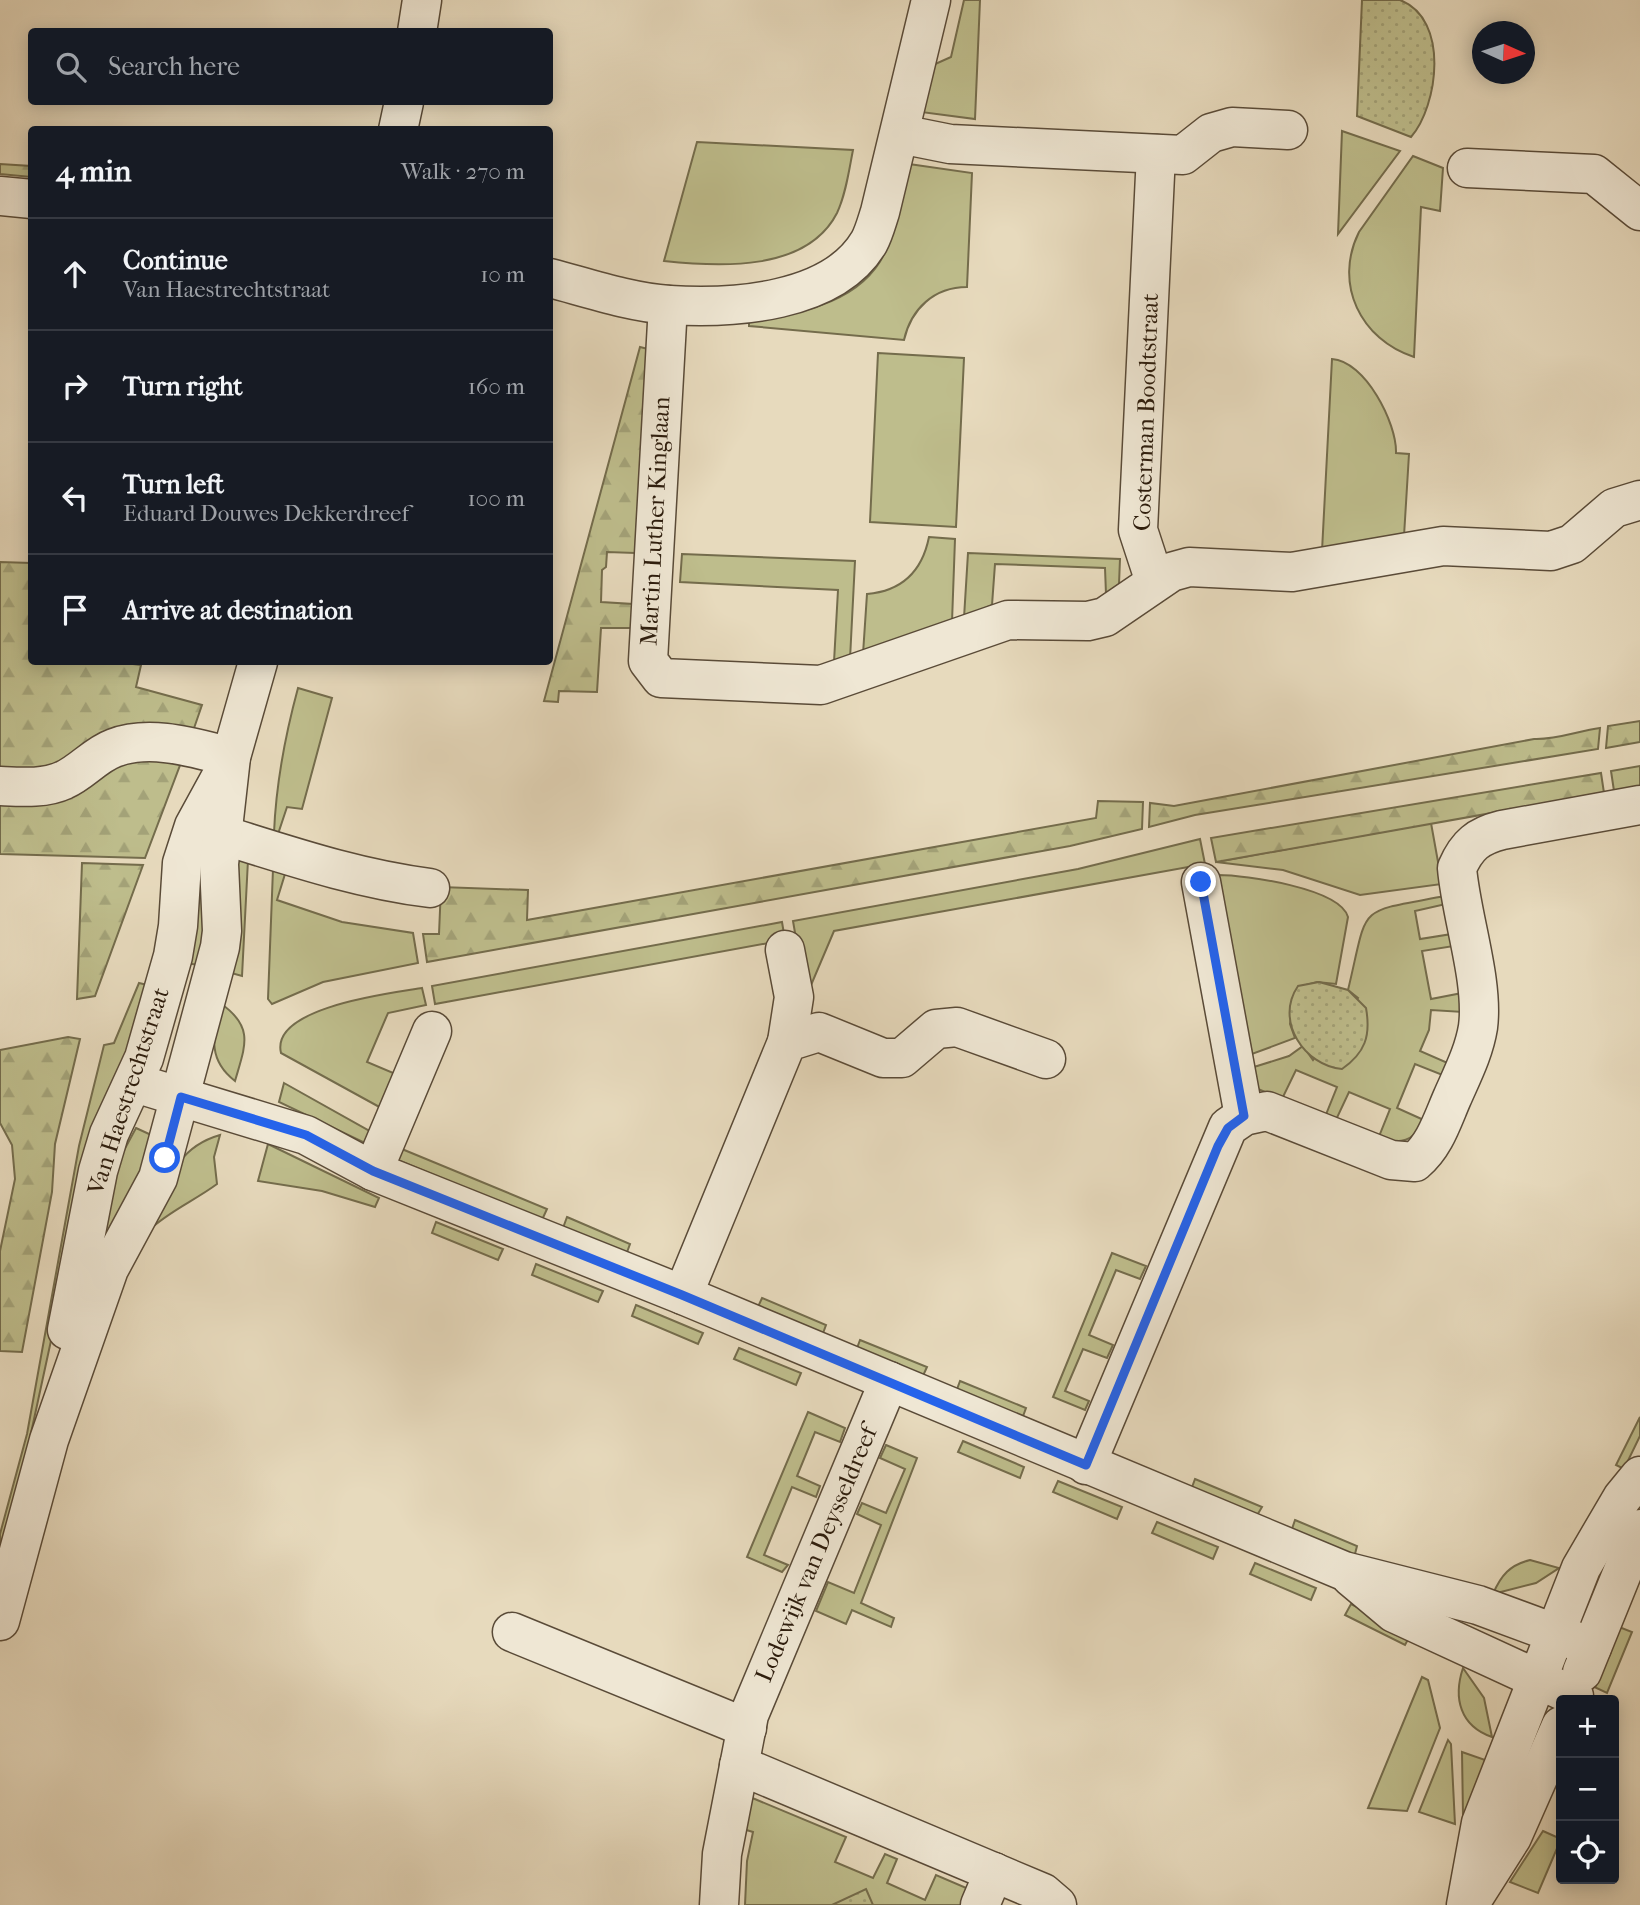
<!DOCTYPE html>
<html lang="en">
<head>
<meta charset="utf-8">
<style>
	:root { --surface:#171b24; --page:#20242c; --text:#f1f3f6; --muted:#9ea1a6; --line:#363941 }
	body { margin:0; font-family:"IM FELL French Canon",serif; background:var(--page); color:var(--text) }
	.controls { position:absolute; right:21px; bottom:21px; display:grid; overflow:hidden; border-radius:7px; box-shadow:0 4px 18px #0003 }
	.controls button { width:63px; height:63px; display:grid; place-items:center; padding:0; border:0; border-bottom:2px solid var(--line); background:var(--surface); color:var(--text); font:35px sans-serif }
	.compass { position:absolute; left:1472px; top:21px; width:63px; height:63px; border-radius:50%; background:var(--surface); box-shadow:0 4px 18px #0003; rotate:93deg }
	.stop { position:absolute; width:21px; height:21px; margin:-16px; border:5px solid #2563eb; border-radius:50%; background:#fff }
	.stop.end { background:#2563eb; border-color:#fff; box-shadow:0 2px 7px #0008 }
	.list { margin:0; padding:0; list-style:none }
	h2 { display:flex; justify-content:space-between; align-items:center; height:91px; margin:0; padding:0 28px; font-size:30px }
	h2 small { font-size:23px; font-weight:400; color:var(--muted) }
	.list li { display:grid; grid-template-columns:46px 1fr auto; gap:21px; align-items:center; box-sizing:border-box; height:112px; padding:0 28px; border-top:2px solid var(--line) }
	.list b { display:block; font-size:26px; white-space:nowrap }
	.list p { margin:0; font-size:23px; white-space:nowrap; color:var(--muted) }
	.list em { font-size:23px; font-style:normal; color:var(--muted) }
	.icon { flex:none; width:38px; height:38px; fill:none; stroke:currentColor; stroke-width:2; stroke-linecap:round; stroke-linejoin:round }
	.map { position:relative; flex:none; width:1640px; height:1905px; overflow:hidden }
	.search { position:absolute; background:var(--surface); box-shadow:0 4px 18px #0003; left:28px; top:28px; width:525px; height:77px; display:flex; align-items:center; gap:18px; box-sizing:border-box; padding:0 24px; border-radius:7px; color:var(--muted); font-size:26px }
	.panel { position:absolute; background:var(--surface); box-shadow:0 4px 18px #0003; left:28px; top:126px; width:525px; height:539px; border-radius:7px }
	.map>svg:first-child { display:block }
	.grass { fill:#bebd8c; stroke:#746c4c; stroke-width:2 }
	.forest { fill:url(#forest-firs); stroke:#746c4c; stroke-width:2 }
	.park { fill:url(#park-dots); stroke:#746c4c; stroke-width:2 }
	.lines { fill:none; stroke-linecap:round; stroke-linejoin:round }
	.minor-casing { stroke:#5a4b38; stroke-width:41 }
	.minor { stroke:#efe7d4; stroke-width:38 }
	.route { stroke:#2563eb; stroke-width:9 }
	.labels { text-anchor:middle; stroke-width:5; stroke-linejoin:round; paint-order:stroke }
	.street-label { font-size:24px; fill:#2b1b0c; stroke:#efe7d4 }
</style>
</head>
<body>
<div class="map">
<svg width="1640" height="1905" viewBox="0 0 1640 1905">
	<defs>
		<pattern id="forest-firs" width="22" height="20" patternUnits="userSpaceOnUse" patternTransform="scale(1.75)"><rect width="22" height="20" fill="#bebd8c"/><path d="M5 1l3.5 6h-7zM16 11l3.5 6h-7z" fill="#a3a278"/></pattern>
		<pattern id="park-dots" width="8" height="8" patternUnits="userSpaceOnUse" patternTransform="scale(1.75)"><rect width="8" height="8" fill="#bebd8c"/><path d="M2 2h.1M6 6h.1" fill="none" stroke="#a3a278" stroke-width="1.8" stroke-linecap="round"/></pattern>
	</defs>
	<rect width="100%" height="100%" fill="#e7dabd"/>
	<filter id="stains"><feTurbulence type="fractalNoise" baseFrequency=".00286" numOctaves="4"/><feColorMatrix values="0 0 0 0 .2 0 0 0 0 .09 0 0 0 0 .02 0 0 0 .5 -.17"/></filter>
	<radialGradient id="worn" r=".72"><stop offset=".6" stop-color="#630" stop-opacity="0"/><stop offset="1" stop-color="#630" stop-opacity=".3"/></radialGradient>
	<!-- grass -->
	<g class="grass">
		<path d="M 964,0 L 980,0 L 975,119 L 921,112 L 933,65 L 951,57 Z"/>
		<path d="M 1342,131 L 1400,151 L 1338,234 Z"/>
		<path d="M 697,142 L 853,150 C 849,170 846,194 837,213 C 807,272 719,267 664,261 Z"/>
		<path d="M 1413,156 L 1443,168 L 1440,211 L 1421,207 L 1414,357 C 1361,340 1333,284 1359,232 Z"/>
		<path d="M 909,164 L 972,173 L 967,287 C 934,287 911,309 904,340 L 749,326 L 749,320 C 803,313 868,302 889,243 C 898,218 903,190 909,164 Z"/>
		<path d="M 878,353 L 964,358 L 956,527 L 870,522 Z"/>
		<path d="M 1332,359 C 1365,361 1397,423 1396,453 L 1409,454 L 1404,536 L 1322,551 Z"/>
		<path d="M 929,537 L 955,539 L 952,622 L 863,654 L 867,594 C 902,591 922,572 929,537 Z"/>
		<path d="M 968,553 L 1120,559 L 1119,584 L 1106,594 L 1105,568 L 995,564 L 992,605 L 964,618 Z"/>
		<path d="M 682,554 L 855,561 L 850,659 L 834,662 L 838,590 L 680,582 Z"/>
		<path d="M 298,688 L 332,698 L 302,809 L 287,807 L 278,834 L 274,833 C 276,783 285,736 298,688 Z"/>
		<path d="M 1640,766 L 1640,786 L 1614,791 L 1611,771 Z"/>
		<path d="M 1431,823 L 1442,884 L 1360,895 L 1283,870 L 1216,862 Z"/>
		<path d="M 1200,839 L 1205,864 L 834,931 L 806,997 L 793,921 L 1078,869 Z"/>
		<path d="M 240,859 L 248,860 L 242,976 L 224,971 L 228,869 Z"/>
		<path d="M 273,869 L 285,874 L 277,900 L 342,922 L 413,933 L 418,963 L 323,982 L 272,1004 L 268,999 Z"/>
		<path d="M 191,872 L 208,873 L 204,966 L 186,963 Z"/>
		<path d="M 1218,875 C 1245,875 1340,888 1348,917 L 1336,984 L 1317,982 L 1298,987 L 1290,1024 L 1295,1038 L 1252,1054 Z"/>
		<path d="M 1445,896 L 1446,904 L 1415,911 L 1420,939 L 1452,934 L 1454,946 L 1422,951 L 1431,999 L 1462,993 L 1463,1012 L 1431,1010 L 1429,1030 L 1420,1051 L 1450,1064 L 1445,1076 L 1415,1064 L 1397,1108 L 1426,1121 C 1411,1142 1403,1144 1378,1139 L 1390,1109 L 1349,1092 L 1335,1122 L 1325,1117 L 1337,1087 L 1296,1070 L 1282,1099 L 1258,1089 L 1254,1067 L 1289,1056 L 1303,1046 L 1313,1060 L 1358,998 L 1348,990 C 1369,903 1354,913 1445,896 Z"/>
		<path d="M 782,922 L 785,940 L 435,1004 L 432,986 Z"/>
		<path d="M 139,983 L 152,986 L 52,1336 L 23,1470 L 0,1552 L 0,1534 L 27,1434 L 79,1146 L 104,1045 L 114,1043 Z"/>
		<path d="M 422,988 L 426,1005 L 388,1013 L 367,1062 L 398,1075 L 383,1109 L 281,1053 C 270,1007 392,993 422,988 Z"/>
		<path d="M 220,1003 C 255,1027 245,1046 235,1081 C 206,1059 214,1034 220,1003 Z"/>
		<path d="M 284,1083 L 373,1133 L 367,1144 L 279,1102 Z"/>
		<path d="M 136,1128 L 160,1139 L 103,1255 L 105,1196 L 115,1167 Z"/>
		<path d="M 220,1135 L 214,1157 L 217,1184 C 194,1201 169,1211 148,1231 C 167,1189 171,1149 220,1135 Z"/>
		<path d="M 268,1144 L 379,1198 L 375,1207 L 322,1191 L 258,1181 Z"/>
		<path d="M 397,1147 L 547,1209 L 542,1220 L 393,1158 Z"/>
		<path d="M 567,1217 L 630,1244 L 626,1255 L 563,1228 Z"/>
		<path d="M 436,1222 L 503,1249 L 498,1260 L 432,1233 Z"/>
		<path d="M 1112,1253 L 1146,1266 L 1140,1279 L 1116,1270 L 1089,1335 L 1113,1345 L 1107,1358 L 1083,1349 L 1065,1391 L 1089,1401 L 1085,1410 L 1053,1397 Z"/>
		<path d="M 536,1264 L 603,1291 L 598,1302 L 532,1275 Z"/>
		<path d="M 762,1298 L 826,1325 L 822,1336 L 757,1309 Z"/>
		<path d="M 636,1305 L 703,1333 L 698,1344 L 632,1316 Z"/>
		<path d="M 860,1340 L 927,1367 L 922,1378 L 856,1351 Z"/>
		<path d="M 739,1348 L 801,1373 L 796,1385 L 734,1359 Z"/>
		<path d="M 960,1381 L 1026,1408 L 1022,1419 L 956,1392 Z"/>
		<path d="M 808,1412 L 845,1428 L 840,1442 L 815,1432 L 797,1476 L 820,1486 L 816,1497 L 792,1487 L 764,1555 L 788,1565 L 782,1572 L 747,1557 Z"/>
		<path d="M 1640,1417 L 1640,1436 L 1624,1469 L 1616,1465 Z"/>
		<path d="M 963,1441 L 1024,1467 L 1020,1478 L 958,1452 Z"/>
		<path d="M 886,1445 L 917,1458 L 861,1603 L 894,1618 L 891,1627 L 852,1610 L 846,1624 L 816,1611 L 828,1582 L 854,1593 L 881,1525 L 857,1514 L 862,1503 L 886,1513 L 905,1469 L 880,1458 Z"/>
		<path d="M 1195,1479 L 1262,1507 L 1256,1517 L 1191,1490 Z"/>
		<path d="M 1058,1481 L 1122,1507 L 1117,1519 L 1053,1492 Z"/>
		<path d="M 1295,1520 L 1357,1546 L 1354,1558 L 1291,1532 Z"/>
		<path d="M 1157,1522 L 1218,1547 L 1213,1559 L 1152,1533 Z"/>
		<path d="M 1530,1560 L 1559,1568 L 1536,1583 L 1493,1594 C 1501,1575 1510,1565 1530,1560 Z"/>
		<path d="M 1255,1563 L 1316,1588 L 1311,1600 L 1250,1574 Z"/>
		<path d="M 1351,1604 L 1411,1634 L 1405,1645 L 1345,1615 Z"/>
		<path d="M 1614,1625 L 1632,1632 L 1607,1693 L 1590,1685 Z"/>
		<path d="M 1463,1668 L 1484,1698 L 1492,1737 C 1460,1726 1453,1698 1463,1668 Z"/>
		<path d="M 1422,1677 L 1428,1680 L 1440,1728 L 1407,1811 L 1368,1808 Z"/>
		<path d="M 1448,1740 L 1451,1744 L 1455,1824 L 1419,1812 Z"/>
		<path d="M 1462,1752 L 1491,1762 L 1465,1822 L 1463,1815 Z"/>
		<path d="M 750,1797 L 846,1837 L 835,1862 L 873,1878 L 885,1854 L 897,1859 L 887,1883 L 925,1900 L 936,1875 L 971,1890 L 964,1905 L 745,1905 L 747,1861 L 753,1832 L 743,1829 Z"/>
		<path d="M 1543,1831 L 1561,1839 L 1538,1893 L 1510,1882 Z"/>
	</g>
	<!-- forest -->
	<g class="forest">
		<path d="M 0,164 L 31,166 L 31,177 L 0,174 Z"/>
		<path d="M 640,347 L 648,349 L 635,553 L 607,552 L 606,567 L 602,570 L 601,602 L 633,604 L 631,628 L 601,628 L 597,692 L 559,691 L 558,702 L 544,701 Z"/>
		<path d="M 0,562 L 31,563 L 32,662 L 117,662 L 141,665 L 136,687 L 202,705 L 192,734 L 68,764 L 0,773 Z"/>
		<path d="M 1640,721 L 1640,742 L 1606,748 L 1608,726 Z"/>
		<path d="M 1600,728 L 1598,749 L 1195,815 L 1149,827 L 1150,803 L 1174,806 L 1534,739 C 1556,740 1578,731 1600,728 Z"/>
		<path d="M 133,757 L 182,760 L 145,858 L 0,854 L 0,800 Z"/>
		<path d="M 1601,773 L 1604,793 L 1216,862 L 1211,838 Z"/>
		<path d="M 1098,801 L 1143,802 L 1142,829 L 1070,846 L 427,962 L 423,934 L 439,934 L 441,887 L 528,890 L 527,920 L 1096,818 Z"/>
		<path d="M 82,863 L 143,865 L 95,996 L 77,999 Z"/>
		<path d="M 68,1037 L 80,1039 L 55,1144 L 52,1192 L 22,1352 L 0,1351 L 0,1251 L 15,1179 L 12,1145 L 0,1123 L 0,1050 Z"/>
	</g>
	<!-- park -->
	<g class="park">
		<path d="M 1362,0 C 1372,0 1390,0 1400,0 C 1450,19 1438,106 1411,137 L 1357,116 Z"/>
		<path d="M 1319,982 L 1348,990 L 1366,1008 C 1371,1036 1365,1053 1342,1069 C 1305,1066 1274,1021 1298,986 Z"/>
		<path d="M 866,1889 L 873,1905 L 832,1905 Z"/>
	</g>
	<g class="lines">
		<!-- minor casing -->
		<g class="minor-casing">
			<g id="minor">
				<path d="M 417,32 L 422,0"/>
				<path d="M 398,130 L 404,102"/>
				<path d="M 900,134 L 950,144 L 1183,155 L 1211,133 L 1232,127 L 1288,130"/>
				<path d="M 1467,168 L 1594,174 L 1640,211"/>
				<path d="M 0,196 L 32,199"/>
				<path d="M 550,278 C 588,288 629,302 669,305 C 733,309 833,303 869,242 C 874,233 877,221 880,212 L 931,0"/>
				<path d="M 668,305 L 648,661 L 661,678 L 821,685 L 1008,620 L 1088,621 L 1105,617 L 1171,572 L 1189,567 L 1292,572 L 1443,546 L 1551,551 L 1572,544 L 1614,508 L 1640,500"/>
				<path d="M 1155,582 L 1138,530 L 1156,154"/>
				<path d="M 0,786 C 21,787 45,789 64,780 C 82,772 95,755 114,748 C 151,734 194,748 231,757"/>
				<path d="M 200,828 C 276,851 350,878 430,888"/>
				<path d="M 1201,882 L 1244,1116"/>
				<path d="M 785,950 L 794,997 L 787,1042"/>
				<path d="M 135,1083 L 306,1135 L 373,1171 L 683,1295 L 1344,1571 L 1478,1605 L 1592,1647"/>
				<path d="M 373,1171 L 432,1031"/>
				<path d="M 683,1295 L 787,1042 L 819,1032 L 883,1058 L 902,1058 L 936,1029 L 957,1027 L 1046,1059"/>
				<path d="M 67,1330 L 98,1171 L 109,1134 L 144,1058 L 173,956 L 178,926 L 182,863 L 194,826 L 223,773"/>
				<path d="M 1086,1465 L 1228,1127 L 1244,1116 L 1267,1111 L 1391,1160 L 1415,1162 C 1435,1145 1442,1121 1452,1098 C 1462,1075 1474,1052 1478,1027 C 1484,981 1461,916 1457,868 C 1467,845 1478,836 1502,830 L 1640,805"/>
				<path d="M 1351,1577 L 1394,1613 L 1574,1696"/>
				<path d="M 0,1621 L 49,1440 L 109,1269 L 158,1178 L 220,947 L 222,931 L 219,864 L 231,757 L 258,662"/>
				<path d="M 512,1632 L 747,1728"/>
				<path d="M 1582,1672 L 1640,1529"/>
				<path d="M 739,1765 L 1043,1893 L 1057,1905"/>
				<path d="M 1474,1897 L 1512,1837 L 1561,1726"/>
				<path d="M 719,1905 L 722,1854 L 749,1715 L 889,1381"/>
				<path d="M 980,1905 L 994,1872"/>
				<path d="M 1466,1905 L 1481,1823 L 1581,1568 L 1622,1498 L 1640,1476"/>
			</g>
		</g>
		<!-- minor -->
		<use href="#minor" class="minor"/>
	</g>
	<g class="lines">
		<!-- route -->
		<path class="route" d="M 165,1158 L 181,1097 L 306,1135 L 373,1171 L 682,1295 L 1086,1465 L 1218,1146 L 1228,1128 L 1244,1116 L 1201,882"/>
	</g>
	<g class="labels">
		<!-- street labels -->
		<g class="street-label">
			<text transform="translate(1146 412) rotate(-88)" y="8">Costerman Boodtstraat</text>
			<text transform="translate(655 521) rotate(-87)" y="8">Martin Luther Kinglaan</text>
			<text transform="translate(128 1091) rotate(-72)" y="8">Van Haestrechtstraat</text>
			<text transform="translate(816 1554) rotate(-67)" y="8">Lodewijk van Deysseldreef</text>
		</g>
	</g>
	<rect width="100%" height="100%" filter="url(#stains)"/>
	<rect width="100%" height="100%" fill="url(#worn)"/>
</svg>
<div class="controls">
<button>+</button>
<button>−</button>
<button><svg class="icon" aria-label="locate" viewBox="0 0 24 24"><circle cx="12" cy="12" r="6"/><path d="M12 2v4M12 18v4M2 12h4M18 12h4"/></svg></button>
</div>
<svg class="compass" viewBox="-18 -18 36 36"><path d="M0-13l5 13h-10z" fill="#e53935"/><path d="M0 13l5-13h-10z" fill="#9ea1a6"/></svg>
<div class="stop" style="left:165px;top:1158px"></div>
<div class="stop end" style="left:1201px;top:882px"></div>
<div class="search"><svg class="icon" aria-label="search" viewBox="0 0 24 24"><circle cx="10" cy="10" r="6"/><path d="M15 15l6 6"/></svg>Search here</div>
<section class="panel">
<h2>4 min<small>Walk · 270 m</small></h2>
<ul class="list">
<li><svg class="icon" aria-label="ahead" viewBox="0 0 24 24"><path d="M12 20V5M6 11l6-6 6 6"/></svg><div><b>Continue</b><p>Van Haestrechtstraat</p></div><em>10 m</em></li>
<li><svg class="icon" aria-label="right" viewBox="0 0 24 24"><path d="M7 20v-9h11M14 6l5 5-5 5"/></svg><div><b>Turn right</b></div><em>160 m</em></li>
<li><svg class="icon" aria-label="left" viewBox="0 0 24 24"><path d="M17 20v-9H6M10 6l-5 5 5 5"/></svg><div><b>Turn left</b><p>Eduard Douwes Dekkerdreef</p></div><em>100 m</em></li>
<li><svg class="icon" aria-label="arrive" viewBox="0 0 24 24"><path d="M6 21V4h12l-3 4 3 4H6"/></svg><div><b>Arrive at destination</b></div></li>
</ul>
</section>
</div>
</body>
</html>
